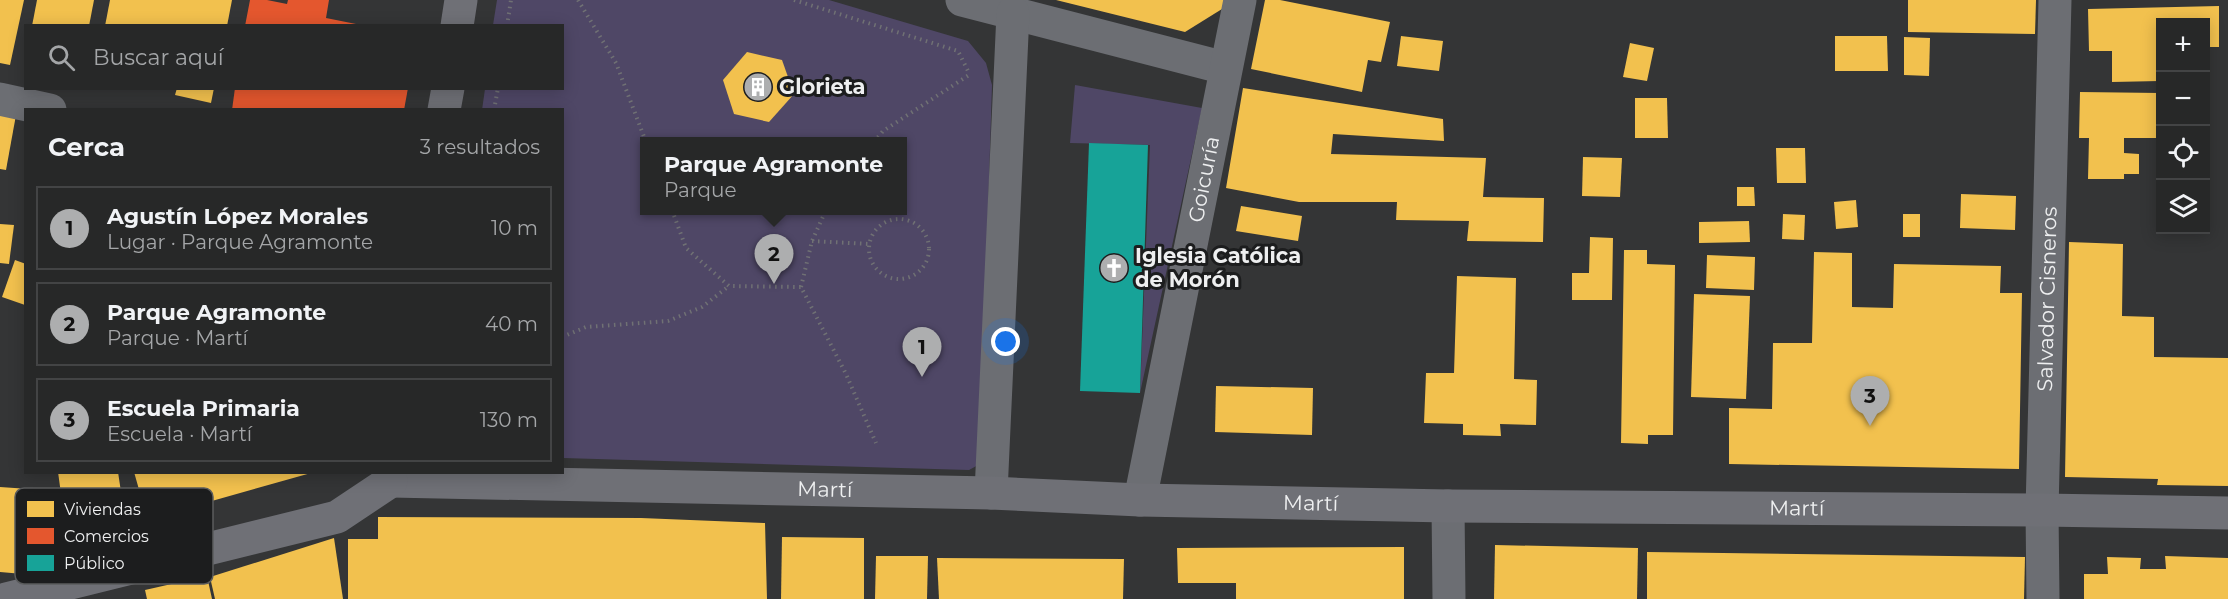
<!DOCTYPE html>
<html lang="es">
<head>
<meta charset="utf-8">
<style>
	:root { --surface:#272828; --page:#333434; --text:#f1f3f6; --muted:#a4a6a8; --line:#434445; --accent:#adaeaf }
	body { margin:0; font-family:Montserrat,sans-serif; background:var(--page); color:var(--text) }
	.controls { position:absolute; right:18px; top:18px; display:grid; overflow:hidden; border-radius:0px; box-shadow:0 3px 15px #0003 }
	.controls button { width:54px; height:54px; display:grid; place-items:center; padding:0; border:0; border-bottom:2px solid var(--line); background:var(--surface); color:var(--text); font:30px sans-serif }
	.you { position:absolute; left:1006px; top:342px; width:21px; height:21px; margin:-15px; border:4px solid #fff; border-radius:50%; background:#1a73e8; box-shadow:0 0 0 9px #1a73e833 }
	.badge { display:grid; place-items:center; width:39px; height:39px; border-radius:50%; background:var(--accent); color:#111; font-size:20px; font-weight:700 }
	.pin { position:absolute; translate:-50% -50px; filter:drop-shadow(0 2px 3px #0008) }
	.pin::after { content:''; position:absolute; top:32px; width:21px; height:18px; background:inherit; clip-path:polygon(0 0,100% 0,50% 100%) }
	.popup { position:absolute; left:640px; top:137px; width:267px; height:78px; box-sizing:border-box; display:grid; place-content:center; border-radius:0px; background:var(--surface); filter:drop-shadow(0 2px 4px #0005); font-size:20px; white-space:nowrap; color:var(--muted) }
	.popup b { font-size:22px; color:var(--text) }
	.popup::after { content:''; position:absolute; left:50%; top:100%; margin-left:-12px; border:12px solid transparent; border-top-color:var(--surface) }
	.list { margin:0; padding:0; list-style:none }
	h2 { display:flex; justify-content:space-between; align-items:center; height:78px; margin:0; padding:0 24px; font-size:26px }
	h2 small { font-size:20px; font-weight:400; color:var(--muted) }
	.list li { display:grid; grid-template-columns:39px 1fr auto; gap:18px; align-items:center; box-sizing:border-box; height:84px; margin:0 12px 12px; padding:0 12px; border:2px solid var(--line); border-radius:0px }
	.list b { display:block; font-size:22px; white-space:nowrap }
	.list p { margin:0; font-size:20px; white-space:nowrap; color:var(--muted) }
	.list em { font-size:20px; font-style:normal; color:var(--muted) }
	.icon { flex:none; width:33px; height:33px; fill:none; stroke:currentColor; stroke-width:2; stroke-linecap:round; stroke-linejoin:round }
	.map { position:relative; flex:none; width:2228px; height:599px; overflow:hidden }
	.search { position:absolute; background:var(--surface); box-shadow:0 3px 15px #0003; left:24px; top:24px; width:540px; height:66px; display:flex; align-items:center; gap:15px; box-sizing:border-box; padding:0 21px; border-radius:0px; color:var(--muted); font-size:22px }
	.panel { position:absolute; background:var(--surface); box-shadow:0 3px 15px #0003; left:24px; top:108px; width:540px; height:366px; border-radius:0px }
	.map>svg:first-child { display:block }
	.green { fill:#4f4766; fill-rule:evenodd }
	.homes { fill:#f2c14e }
	.shops { fill:#e4572e }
	.public { fill:#17a398 }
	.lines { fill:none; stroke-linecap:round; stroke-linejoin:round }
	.path { stroke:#707174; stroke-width:4; stroke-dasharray:1.5 4.5; stroke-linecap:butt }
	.street { stroke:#6c6e73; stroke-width:33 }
	.secondary { stroke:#6f7076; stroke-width:33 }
	.labels { text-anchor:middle; stroke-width:6; stroke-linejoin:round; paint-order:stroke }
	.poi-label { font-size:21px; font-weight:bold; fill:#eeeff0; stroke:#1c1d1e; text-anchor:start }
	.street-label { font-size:21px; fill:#eeeff0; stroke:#1c1d1e }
	.key { fill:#1c1d1e; stroke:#5b5c5d; stroke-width:1.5 }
	.key-label { font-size:16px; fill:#eeeff0 }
</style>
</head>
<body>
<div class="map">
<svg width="2228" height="599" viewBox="0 0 2228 599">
	<rect width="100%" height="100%" fill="#343536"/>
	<!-- green -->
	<g class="green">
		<path d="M 497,0 L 829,0 L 968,41 L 986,63 L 992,85 L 980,464 L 969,470 L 563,458 L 562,110 L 482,110 L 485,89 L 562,88 L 562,26 L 493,25 ZM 645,142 L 903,142 L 903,210 L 645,210 Z"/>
		<path d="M 1075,85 L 1202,108 L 1140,393 L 1150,145 L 1070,143 Z"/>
	</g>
	<!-- homes -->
	<g class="homes">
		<path d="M 0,0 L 24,0 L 10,65 L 0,63 Z"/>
		<path d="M 37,0 L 94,0 L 89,26 L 32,26 Z"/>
		<path d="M 110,0 L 232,0 L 227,26 L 105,26 Z"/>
		<path d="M 1056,0 L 1224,0 L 1222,9 L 1185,32 Z"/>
		<path d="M 1265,0 L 1280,0 L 1390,22 L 1381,62 L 1368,60 L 1362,92 L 1251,69 Z"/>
		<path d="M 1908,0 L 2036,0 L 2035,34 L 1908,32 Z"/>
		<path d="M 2219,6 L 2219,47 L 2206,47 L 2206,22 L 2160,22 L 2160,81 L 2112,82 L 2112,51 L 2089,51 L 2088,9 Z"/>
		<path d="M 1401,36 L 1443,41 L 1439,71 L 1397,66 Z"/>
		<path d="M 1835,36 L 1887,36 L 1888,71 L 1835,71 Z"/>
		<path d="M 1904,37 L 1930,38 L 1929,76 L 1904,75 Z"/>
		<path d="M 1630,43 L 1654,48 L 1647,81 L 1623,77 Z"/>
		<path d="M 747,52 L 782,60 L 794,94 L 769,122 L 734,114 L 723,80 Z"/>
		<path d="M 177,88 L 214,88 L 211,103 L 175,95 Z"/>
		<path d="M 1243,88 L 1443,119 L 1444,141 L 1333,134 L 1331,154 L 1486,158 L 1483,197 L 1544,198 L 1543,242 L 1467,241 L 1469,221 L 1396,220 L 1397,202 L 1299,202 L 1226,188 Z"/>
		<path d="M 2080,92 L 2160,93 L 2159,138 L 2124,138 L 2124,153 L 2139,154 L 2139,174 L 2124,174 L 2124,179 L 2088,179 L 2089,138 L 2079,138 Z"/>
		<path d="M 1635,98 L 1667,98 L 1668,138 L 1635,138 Z"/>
		<path d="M 0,112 L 16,115 L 6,170 L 0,169 Z"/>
		<path d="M 1776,148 L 1805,148 L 1806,183 L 1777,183 Z"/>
		<path d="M 1583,157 L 1622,158 L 1620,197 L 1582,196 Z"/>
		<path d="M 1737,187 L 1754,187 L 1755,206 L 1737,206 Z"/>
		<path d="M 1961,194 L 2016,196 L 2015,230 L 1960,228 Z"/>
		<path d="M 1856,200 L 1858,227 L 1836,229 L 1834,202 Z"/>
		<path d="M 1241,206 L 1302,216 L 1298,241 L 1236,231 Z"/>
		<path d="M 1783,214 L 1805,215 L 1804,240 L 1782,239 Z"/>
		<rect x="1903" y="214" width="17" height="23"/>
		<path d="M 1749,221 L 1750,242 L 1699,243 L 1699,222 Z"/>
		<path d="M 0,224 L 14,225 L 9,264 L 0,263 Z"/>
		<path d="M 1590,237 L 1613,238 L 1612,300 L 1572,300 L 1572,273 L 1589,273 Z"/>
		<path d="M 2069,242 L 2123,244 L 2122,316 L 2154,317 L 2154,357 L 2228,358 L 2228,486 L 2157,485 L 2158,479 L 2065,477 Z"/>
		<path d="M 1624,250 L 1647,250 L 1647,264 L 1675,265 L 1673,435 L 1648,435 L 1648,444 L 1621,443 Z"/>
		<path d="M 1814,252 L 1852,253 L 1852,307 L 1893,308 L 1894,264 L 2001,266 L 2000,293 L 2022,293 L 2019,469 L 1729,464 L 1729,408 L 1772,409 L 1773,343 L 1812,343 Z"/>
		<path d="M 1707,255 L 1755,257 L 1754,290 L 1706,288 Z"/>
		<path d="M 15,260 L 26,264 L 25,305 L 2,297 Z"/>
		<path d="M 1457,276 L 1516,278 L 1514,379 L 1537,380 L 1536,425 L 1500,424 L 1501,436 L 1463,435 L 1463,424 L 1424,423 L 1426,373 L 1454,373 Z"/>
		<path d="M 1694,294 L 1750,296 L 1746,399 L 1691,397 Z"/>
		<path d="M 1216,386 L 1313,388 L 1312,435 L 1215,432 Z"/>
		<path d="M 58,472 L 118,472 L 126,525 L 97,530 L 92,496 L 62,501 Z"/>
		<path d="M 134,472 L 310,472 L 311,473 L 173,512 L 171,506 L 146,514 Z"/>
		<path d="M 0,487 L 29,489 L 23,574 L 0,572 Z"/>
		<path d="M 378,517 L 641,518 L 765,523 L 767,599 L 348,599 L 348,539 L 378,539 Z"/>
		<path d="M 782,537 L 864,538 L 864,599 L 781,599 Z"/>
		<path d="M 334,538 L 343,599 L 215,599 L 210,577 Z"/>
		<path d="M 1495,545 L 1638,548 L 1637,599 L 1494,599 Z"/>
		<path d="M 1404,547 L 1404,599 L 1236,599 L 1236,583 L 1178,583 L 1177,548 Z"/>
		<path d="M 1647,552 L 2025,557 L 2024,599 L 1647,599 Z"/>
		<path d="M 876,556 L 928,556 L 927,599 L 875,599 Z"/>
		<path d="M 2165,556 L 2228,558 L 2228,599 L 2084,599 L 2084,574 L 2108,574 L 2107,557 L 2141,558 L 2140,569 L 2166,569 Z"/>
		<path d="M 937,558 L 1124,559 L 1123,599 L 939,599 Z"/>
		<path d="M 207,576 L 212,599 L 147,599 L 145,590 Z"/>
	</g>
	<!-- shops -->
	<g class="shops">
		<path d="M 250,0 L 267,0 L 287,4 L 288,0 L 329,0 L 326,18 L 366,26 L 245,26 Z"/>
		<path d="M 235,88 L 408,88 L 404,110 L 232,110 Z"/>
	</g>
	<!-- public -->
	<path class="public" d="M 1089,143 L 1148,145 L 1140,393 L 1080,391 Z"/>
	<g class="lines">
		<!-- path -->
		<g class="path">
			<path d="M 578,0 L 616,63 L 646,142"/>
			<path d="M 794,0 L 958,51 L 968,71"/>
			<path d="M 507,26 L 511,0"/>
			<path d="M 494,110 L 498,88"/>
			<path d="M 874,142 L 883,131 L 969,75"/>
			<path d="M 672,210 L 686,248 L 729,286 L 801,287 L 846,374 L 876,443"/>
			<circle cx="899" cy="249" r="30"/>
			<path d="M 812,241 L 869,244"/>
			<path d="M 801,287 L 812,241 L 826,210"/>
			<path d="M 562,337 L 586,327 L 668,321 L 702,307 L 729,286"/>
		</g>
		<!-- street -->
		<g class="street">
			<path d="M 962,0 L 1225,68"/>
			<path d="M 0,99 L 50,110"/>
			<path d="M 991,493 L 1013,13"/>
			<path id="s1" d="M 1140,500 L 1240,0"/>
			<path d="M 1448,506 L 1449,599"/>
			<path id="s2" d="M 2043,599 L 2042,510 L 2055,0"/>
		</g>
		<!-- secondary -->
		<g class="secondary">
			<path d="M 457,26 L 461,0"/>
			<path d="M 444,110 L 448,88"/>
			<path id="s3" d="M 391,481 L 991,493 L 1140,500 L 1448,506 L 2042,510 L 2228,513"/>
			<path d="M 6,599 L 337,517 L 391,481"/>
		</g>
	</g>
	<!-- icons -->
	<defs>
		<g id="building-disc" transform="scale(1.5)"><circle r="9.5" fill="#adaeaf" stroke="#1c1d1e"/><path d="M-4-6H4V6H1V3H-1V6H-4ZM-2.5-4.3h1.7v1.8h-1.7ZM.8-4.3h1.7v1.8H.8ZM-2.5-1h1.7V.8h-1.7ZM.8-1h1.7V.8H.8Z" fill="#fff"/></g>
		<g id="church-disc" transform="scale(1.5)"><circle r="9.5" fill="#adaeaf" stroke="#1c1d1e"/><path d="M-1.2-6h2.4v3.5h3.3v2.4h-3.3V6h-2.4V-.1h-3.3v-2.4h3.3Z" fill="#fff"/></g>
	</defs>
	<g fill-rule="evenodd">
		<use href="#building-disc" x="758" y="87"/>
		<use href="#church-disc" x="1114" y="268"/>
	</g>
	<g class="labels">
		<!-- poi labels -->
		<g class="poi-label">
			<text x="779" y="94">Glorieta</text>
			<text x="1135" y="263">Iglesia Católica<tspan x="1135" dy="24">de Morón</tspan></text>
		</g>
		<!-- street labels -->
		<g class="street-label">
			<text dy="7" stroke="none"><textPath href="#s1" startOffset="327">Goicuría</textPath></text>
			<text dy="7" stroke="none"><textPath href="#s2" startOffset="300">Salvador Cisneros</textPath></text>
			<text dy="7" stroke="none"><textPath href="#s3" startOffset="434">Martí</textPath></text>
			<text dy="7" stroke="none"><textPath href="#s3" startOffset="920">Martí</textPath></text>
			<text dy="7" stroke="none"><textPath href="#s3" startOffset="1406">Martí</textPath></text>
		</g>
	</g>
	<!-- legend -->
	<rect x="15" y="488" width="198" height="96" rx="9" class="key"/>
	<rect x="27" y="501" width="27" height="16" fill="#f2c14e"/>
	<rect x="27" y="528" width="27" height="16" fill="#e4572e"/>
	<rect x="27" y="555" width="27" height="16" fill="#17a398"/>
	<g class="key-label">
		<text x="64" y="515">Viviendas</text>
		<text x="64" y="542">Comercios</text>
		<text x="64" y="569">Público</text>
	</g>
</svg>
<div class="controls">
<button>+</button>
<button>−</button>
<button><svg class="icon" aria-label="locate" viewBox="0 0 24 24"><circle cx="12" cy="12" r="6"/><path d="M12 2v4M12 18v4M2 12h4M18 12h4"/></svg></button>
<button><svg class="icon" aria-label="layers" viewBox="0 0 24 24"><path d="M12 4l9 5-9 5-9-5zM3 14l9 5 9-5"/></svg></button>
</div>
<div class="you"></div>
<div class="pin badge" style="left:922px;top:377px">1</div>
<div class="pin badge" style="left:774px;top:284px">2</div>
<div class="popup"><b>Parque Agramonte</b>Parque</div>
<div class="pin badge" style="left:1870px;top:426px">3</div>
<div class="search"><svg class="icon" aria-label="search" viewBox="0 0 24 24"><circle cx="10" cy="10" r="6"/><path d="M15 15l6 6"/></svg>Buscar aquí</div>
<section class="panel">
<h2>Cerca<small>3 resultados</small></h2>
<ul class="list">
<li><span class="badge">1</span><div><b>Agustín López Morales</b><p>Lugar · Parque Agramonte</p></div><em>10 m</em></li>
<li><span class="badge">2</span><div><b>Parque Agramonte</b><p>Parque · Martí</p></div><em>40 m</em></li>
<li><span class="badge">3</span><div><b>Escuela Primaria</b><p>Escuela · Martí</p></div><em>130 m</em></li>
</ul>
</section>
</div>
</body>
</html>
